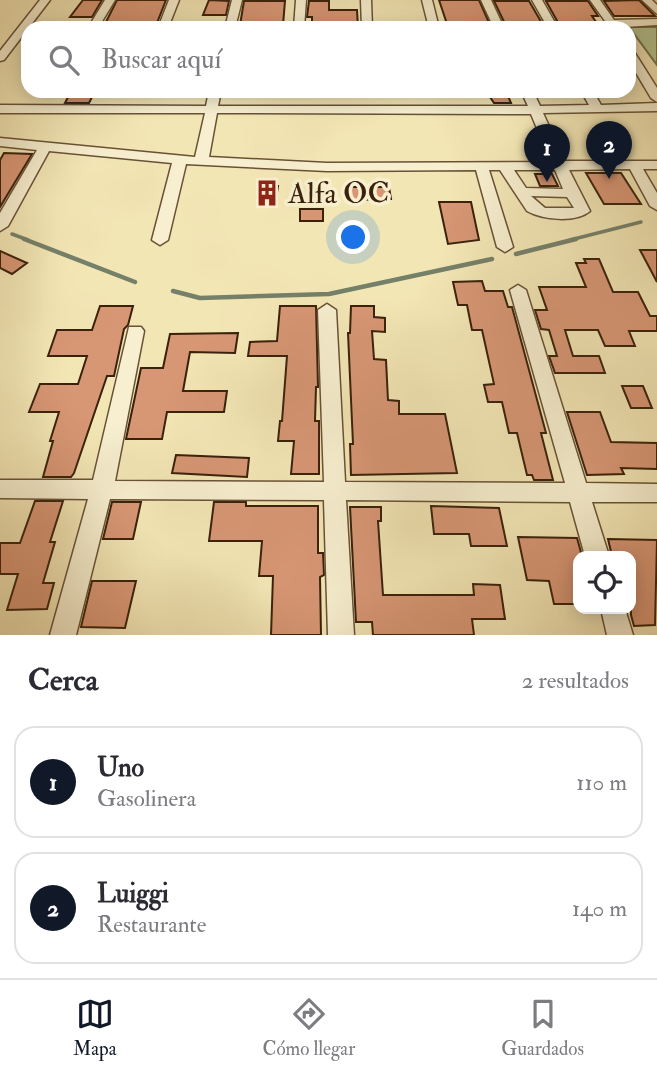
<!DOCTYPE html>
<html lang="es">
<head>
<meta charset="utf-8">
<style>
	:root { --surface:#fff; --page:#f2f2f3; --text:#2b2b33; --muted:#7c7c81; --line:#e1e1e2; --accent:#111827 }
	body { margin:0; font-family:"IM FELL Double Pica",serif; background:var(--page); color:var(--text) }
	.controls { position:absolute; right:21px; bottom:21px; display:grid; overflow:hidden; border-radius:14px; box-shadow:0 4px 18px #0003 }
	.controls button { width:63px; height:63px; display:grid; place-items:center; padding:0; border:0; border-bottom:2px solid var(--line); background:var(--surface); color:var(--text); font:35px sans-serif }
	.you { position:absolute; left:354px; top:238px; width:24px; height:24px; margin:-18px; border:5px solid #fff; border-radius:50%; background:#1a73e8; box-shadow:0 0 0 10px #1a73e833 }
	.badge { display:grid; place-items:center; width:46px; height:46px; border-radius:50%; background:var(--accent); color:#fff; font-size:23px; font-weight:700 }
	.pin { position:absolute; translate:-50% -58px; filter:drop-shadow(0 2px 4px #0008) }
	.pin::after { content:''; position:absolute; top:37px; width:24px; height:21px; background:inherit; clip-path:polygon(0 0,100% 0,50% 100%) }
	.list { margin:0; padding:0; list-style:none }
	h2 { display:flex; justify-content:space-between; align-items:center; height:91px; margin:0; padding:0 28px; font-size:30px }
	h2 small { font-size:23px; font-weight:400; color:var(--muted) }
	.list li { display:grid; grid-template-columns:46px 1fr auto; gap:21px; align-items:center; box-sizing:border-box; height:112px; margin:0 14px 14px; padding:0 14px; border:2px solid var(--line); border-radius:21px }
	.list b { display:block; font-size:26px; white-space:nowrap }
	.list p { margin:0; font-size:23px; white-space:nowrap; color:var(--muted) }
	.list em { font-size:23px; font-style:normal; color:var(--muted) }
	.icon { flex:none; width:38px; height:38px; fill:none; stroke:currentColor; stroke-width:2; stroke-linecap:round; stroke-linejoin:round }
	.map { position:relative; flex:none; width:657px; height:635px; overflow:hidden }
	.search { position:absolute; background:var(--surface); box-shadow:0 4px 18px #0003; left:21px; right:21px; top:21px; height:77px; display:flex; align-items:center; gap:18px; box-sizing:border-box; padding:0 24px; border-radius:21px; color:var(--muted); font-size:26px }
	.sheet { height:343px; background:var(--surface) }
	nav { display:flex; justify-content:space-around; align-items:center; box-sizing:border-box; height:98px; border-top:2px solid var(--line); background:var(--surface); font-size:19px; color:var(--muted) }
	nav a { display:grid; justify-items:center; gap:4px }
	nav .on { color:var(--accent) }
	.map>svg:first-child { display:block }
	.green { fill:#b4c693; stroke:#77744f; stroke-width:2 }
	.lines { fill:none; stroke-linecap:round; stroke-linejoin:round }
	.stream-far1 { stroke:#758069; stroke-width:3.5 }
	.stream { stroke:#758069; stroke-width:4.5 }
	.building { fill:#d79674; stroke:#3a210b; stroke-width:2 }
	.minor-casing { stroke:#685236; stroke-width:3 }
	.minor { fill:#f7efcf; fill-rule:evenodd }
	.labels { text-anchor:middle; stroke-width:7; stroke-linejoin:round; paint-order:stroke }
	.poi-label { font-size:30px; fill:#3a210b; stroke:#f7efcf; text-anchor:start }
</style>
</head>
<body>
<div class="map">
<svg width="657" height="635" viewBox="0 0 657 635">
	<rect width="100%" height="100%" fill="#f3e6b5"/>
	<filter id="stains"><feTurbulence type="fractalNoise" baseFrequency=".00286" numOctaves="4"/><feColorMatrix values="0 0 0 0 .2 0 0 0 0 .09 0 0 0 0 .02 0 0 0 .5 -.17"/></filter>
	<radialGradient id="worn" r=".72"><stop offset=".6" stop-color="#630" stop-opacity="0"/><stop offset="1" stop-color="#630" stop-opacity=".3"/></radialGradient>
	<!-- green -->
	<path class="green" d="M 629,27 L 657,27 L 657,65 Z"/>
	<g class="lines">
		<!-- stream-far1 -->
		<g class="stream-far1">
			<path d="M 12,234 L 28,240"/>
			<path d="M 570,240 L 641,222"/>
		</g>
		<!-- stream -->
		<g class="stream">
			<path d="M 24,239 L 135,282"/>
			<path d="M 516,254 L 576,239"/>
			<path d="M 173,291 L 200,298 L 329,294 L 492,259"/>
		</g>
	</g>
	<!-- building -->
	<g class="building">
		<path d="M 83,0 L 102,0 L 92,17 L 70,17 Z"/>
		<path d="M 117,0 L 166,0 L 155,28 L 103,28 Z"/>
		<path d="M 209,0 L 229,1 L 226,15 L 203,15 Z"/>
		<path d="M 439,0 L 479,0 L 490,25 L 448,27 Z"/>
		<path d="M 639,0 L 655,16 L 614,16 L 604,1 Z"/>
		<path d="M 244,1 L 285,1 L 283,25 L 240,25 Z"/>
		<path d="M 309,1 L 329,1 L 329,10 L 357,10 L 358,28 L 312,25 L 312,17 L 307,17 Z"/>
		<path d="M 494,1 L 529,1 L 543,25 L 506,26 Z"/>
		<path d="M 546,1 L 588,1 L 598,16 L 592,16 L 598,25 L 561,28 Z"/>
		<path d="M 71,91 L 95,91 L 89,103 L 65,103 Z"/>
		<path d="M 486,91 L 506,91 L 511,103 L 494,103 Z"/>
		<path d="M 4,153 L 32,154 L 0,207 L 0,160 Z"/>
		<path d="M 586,173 L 621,173 L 641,204 L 604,204 Z"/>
		<path d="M 535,174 L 552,174 L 558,186 L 540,186 Z"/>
		<path d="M 258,186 L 278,186 L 276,199 L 257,199 Z"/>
		<path d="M 350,187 L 389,187 L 391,199 L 351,200 Z"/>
		<path d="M 439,202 L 471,202 L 479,240 L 448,244 Z"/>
		<rect x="300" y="209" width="23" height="12"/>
		<path d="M 640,250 L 657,250 L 657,282 Z"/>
		<path d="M 0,251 L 27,263 L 12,274 L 0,268 Z"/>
		<path d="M 584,259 L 599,259 L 613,292 L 638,292 L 650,316 L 657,316 L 657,331 L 629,331 L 635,346 L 605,346 L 598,330 L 565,330 L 573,356 L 599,356 L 605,373 L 555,373 L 549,356 L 557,356 L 549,330 L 541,329 L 535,310 L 547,310 L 539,287 L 586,287 L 576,263 L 586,263 Z"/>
		<path d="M 482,281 L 485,291 L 503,291 L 508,307 L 512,307 L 546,433 L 541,433 L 553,480 L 534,480 L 532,475 L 527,475 L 517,433 L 509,433 L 502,402 L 488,402 L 484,385 L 494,384 L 482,330 L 472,330 L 467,305 L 458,305 L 453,282 Z"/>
		<path d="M 100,306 L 133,306 L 128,325 L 124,329 L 114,376 L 107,376 L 74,473 L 71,477 L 43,477 L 53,441 L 50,441 L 59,412 L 29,412 L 40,384 L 78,384 L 87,356 L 48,356 L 57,330 L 92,330 Z"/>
		<path d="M 280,306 L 316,306 L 318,387 L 316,387 L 315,421 L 319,421 L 319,474 L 291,474 L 294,441 L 278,441 L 280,421 L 282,421 L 287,356 L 248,356 L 250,342 L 277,341 Z"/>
		<path d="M 351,306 L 374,306 L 374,317 L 385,318 L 385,332 L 372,331 L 374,359 L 386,360 L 388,400 L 399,401 L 399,414 L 445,414 L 457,473 L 351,475 L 350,444 L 353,444 L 348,333 L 350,333 Z"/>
		<path d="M 238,333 L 235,353 L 190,352 L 183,391 L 227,391 L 224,412 L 167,412 L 162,439 L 126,439 L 141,368 L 163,368 L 170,334 Z"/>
		<path d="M 622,386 L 643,386 L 652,408 L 631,408 Z"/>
		<path d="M 567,412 L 600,412 L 611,442 L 657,443 L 657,469 L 621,468 L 624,474 L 587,475 Z"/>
		<path d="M 176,455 L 249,458 L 247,477 L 172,473 Z"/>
		<path d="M 35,501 L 63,501 L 50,542 L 55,542 L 43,583 L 54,583 L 47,609 L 7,610 L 18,574 L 0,574 L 0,543 L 20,543 Z"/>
		<path d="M 112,502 L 141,502 L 133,539 L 103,539 Z"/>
		<path d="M 214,502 L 246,502 L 246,506 L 318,506 L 318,553 L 323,553 L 324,575 L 320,577 L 321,635 L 271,635 L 273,576 L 259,576 L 262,541 L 209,541 Z"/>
		<path d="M 431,506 L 499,508 L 507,546 L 471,546 L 469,534 L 434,534 Z"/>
		<path d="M 350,507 L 381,507 L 381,521 L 378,521 L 383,595 L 474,595 L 473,584 L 500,585 L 505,619 L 472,619 L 474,635 L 373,635 L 372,622 L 356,622 Z"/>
		<path d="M 518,537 L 577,538 L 582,556 L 578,556 L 578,604 L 554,604 L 549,581 L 527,580 Z"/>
		<path d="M 608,539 L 657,540 L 655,625 L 634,626 L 631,615 L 631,556 L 612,556 Z"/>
		<path d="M 92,581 L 136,581 L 125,628 L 81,627 Z"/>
	</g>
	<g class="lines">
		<!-- minor casing -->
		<g class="minor-casing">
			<g id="minor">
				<path d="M 40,0 L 50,0 L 4,60 L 0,61 L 0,51 Z"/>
				<path d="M 105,0 L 115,0 L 98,28 L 88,28 Z"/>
				<path d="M 169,0 L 179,0 L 168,28 L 158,28 Z"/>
				<path d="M 232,0 L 242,0 L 235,28 L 225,28 Z"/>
				<path d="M 296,0 L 306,0 L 304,28 L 294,28 Z"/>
				<path d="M 361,0 L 371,0 L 372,28 L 362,28 Z"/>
				<path d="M 422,0 L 432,0 L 439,28 L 429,28 Z"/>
				<path d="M 481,0 L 491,0 L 504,28 L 494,28 Z"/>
				<path d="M 532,0 L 542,0 L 558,28 L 548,28 Z"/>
				<path d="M 590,0 L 600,0 L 614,20 L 657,19 L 657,25 L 610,28 Z"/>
				<path d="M 642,0 L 652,0 L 657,5 L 657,14 Z"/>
				<path d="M 629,49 L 633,50 L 657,88 L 657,102 L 651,98 L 629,61 Z"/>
				<path d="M 209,91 L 221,91 L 218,106 L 528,106 L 521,91 L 533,91 L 540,106 L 589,105 L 581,91 L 593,91 L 601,105 L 657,103 L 657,111 L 543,113 L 565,161 L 657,161 L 657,169 L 643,169 L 657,193 L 657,210 L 650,206 L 630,169 L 569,170 L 590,211 C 576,223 543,220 527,211 L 500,170 L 489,170 L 513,247 L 505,252 L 497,247 L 476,170 L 327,171 L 186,164 L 168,240 L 160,245 L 152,240 L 172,163 L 49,151 L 8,226 L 0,231 L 0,213 L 37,150 L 0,146 L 0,138 L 195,157 L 205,113 L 0,113 L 0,105 L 206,106 ZM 217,113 L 531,114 L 551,162 L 327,163 L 209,157 ZM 514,170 L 555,170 L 563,189 L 526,188 ZM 531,196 L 567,197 L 574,208 L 545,208 Z"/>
				<path d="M 518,285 L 526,290 L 586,483 L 657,484 L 657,502 L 592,502 L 609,556 L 585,556 L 570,502 L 346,500 L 354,635 L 328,635 L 324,500 L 110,499 L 76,635 L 50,635 L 88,499 L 0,498 L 0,480 L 93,480 L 129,327 L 141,327 L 144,331 L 115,481 L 324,482 L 318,310 L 327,304 L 336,310 L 345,482 L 565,483 L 510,290 Z"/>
				<path d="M 601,609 L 625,609 L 633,635 L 607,635 Z"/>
			</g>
		</g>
		<!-- minor -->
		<use href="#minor" class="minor"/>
	</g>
	<!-- icons -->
	<defs>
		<g id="building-bare" transform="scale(2.1)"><path d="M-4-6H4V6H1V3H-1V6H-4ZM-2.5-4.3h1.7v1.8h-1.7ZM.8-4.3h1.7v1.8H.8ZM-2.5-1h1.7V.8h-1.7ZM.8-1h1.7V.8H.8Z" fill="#8f2418" stroke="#f7efcf" stroke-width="2.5" paint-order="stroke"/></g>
	</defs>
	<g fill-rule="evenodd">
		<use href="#building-bare" x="267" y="193"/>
	</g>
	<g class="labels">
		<!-- poi labels -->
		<g class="poi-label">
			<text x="288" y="203">Alfa OC</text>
		</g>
	</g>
	<rect width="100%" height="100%" filter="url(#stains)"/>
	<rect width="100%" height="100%" fill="url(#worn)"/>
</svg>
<div class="controls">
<button><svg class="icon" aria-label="locate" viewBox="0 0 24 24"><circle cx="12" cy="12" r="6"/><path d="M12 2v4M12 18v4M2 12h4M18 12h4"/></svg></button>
</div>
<div class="you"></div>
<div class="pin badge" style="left:547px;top:182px">1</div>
<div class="pin badge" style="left:609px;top:179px">2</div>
<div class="search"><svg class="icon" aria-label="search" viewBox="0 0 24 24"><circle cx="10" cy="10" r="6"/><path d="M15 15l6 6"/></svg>Buscar aquí</div>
</div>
<section class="sheet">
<h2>Cerca<small>2 resultados</small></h2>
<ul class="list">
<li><span class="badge">1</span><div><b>Uno</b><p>Gasolinera</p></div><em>110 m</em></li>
<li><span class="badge">2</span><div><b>Luiggi</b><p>Restaurante</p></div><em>140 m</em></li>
</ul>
</section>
<nav>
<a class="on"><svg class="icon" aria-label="map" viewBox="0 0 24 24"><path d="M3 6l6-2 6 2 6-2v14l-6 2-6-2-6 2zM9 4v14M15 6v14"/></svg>Mapa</a>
<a><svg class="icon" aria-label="directions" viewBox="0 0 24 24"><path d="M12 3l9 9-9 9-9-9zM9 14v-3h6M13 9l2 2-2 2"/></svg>Cómo llegar</a>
<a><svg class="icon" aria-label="saved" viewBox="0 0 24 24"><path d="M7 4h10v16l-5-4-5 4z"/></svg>Guardados</a>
</nav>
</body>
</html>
